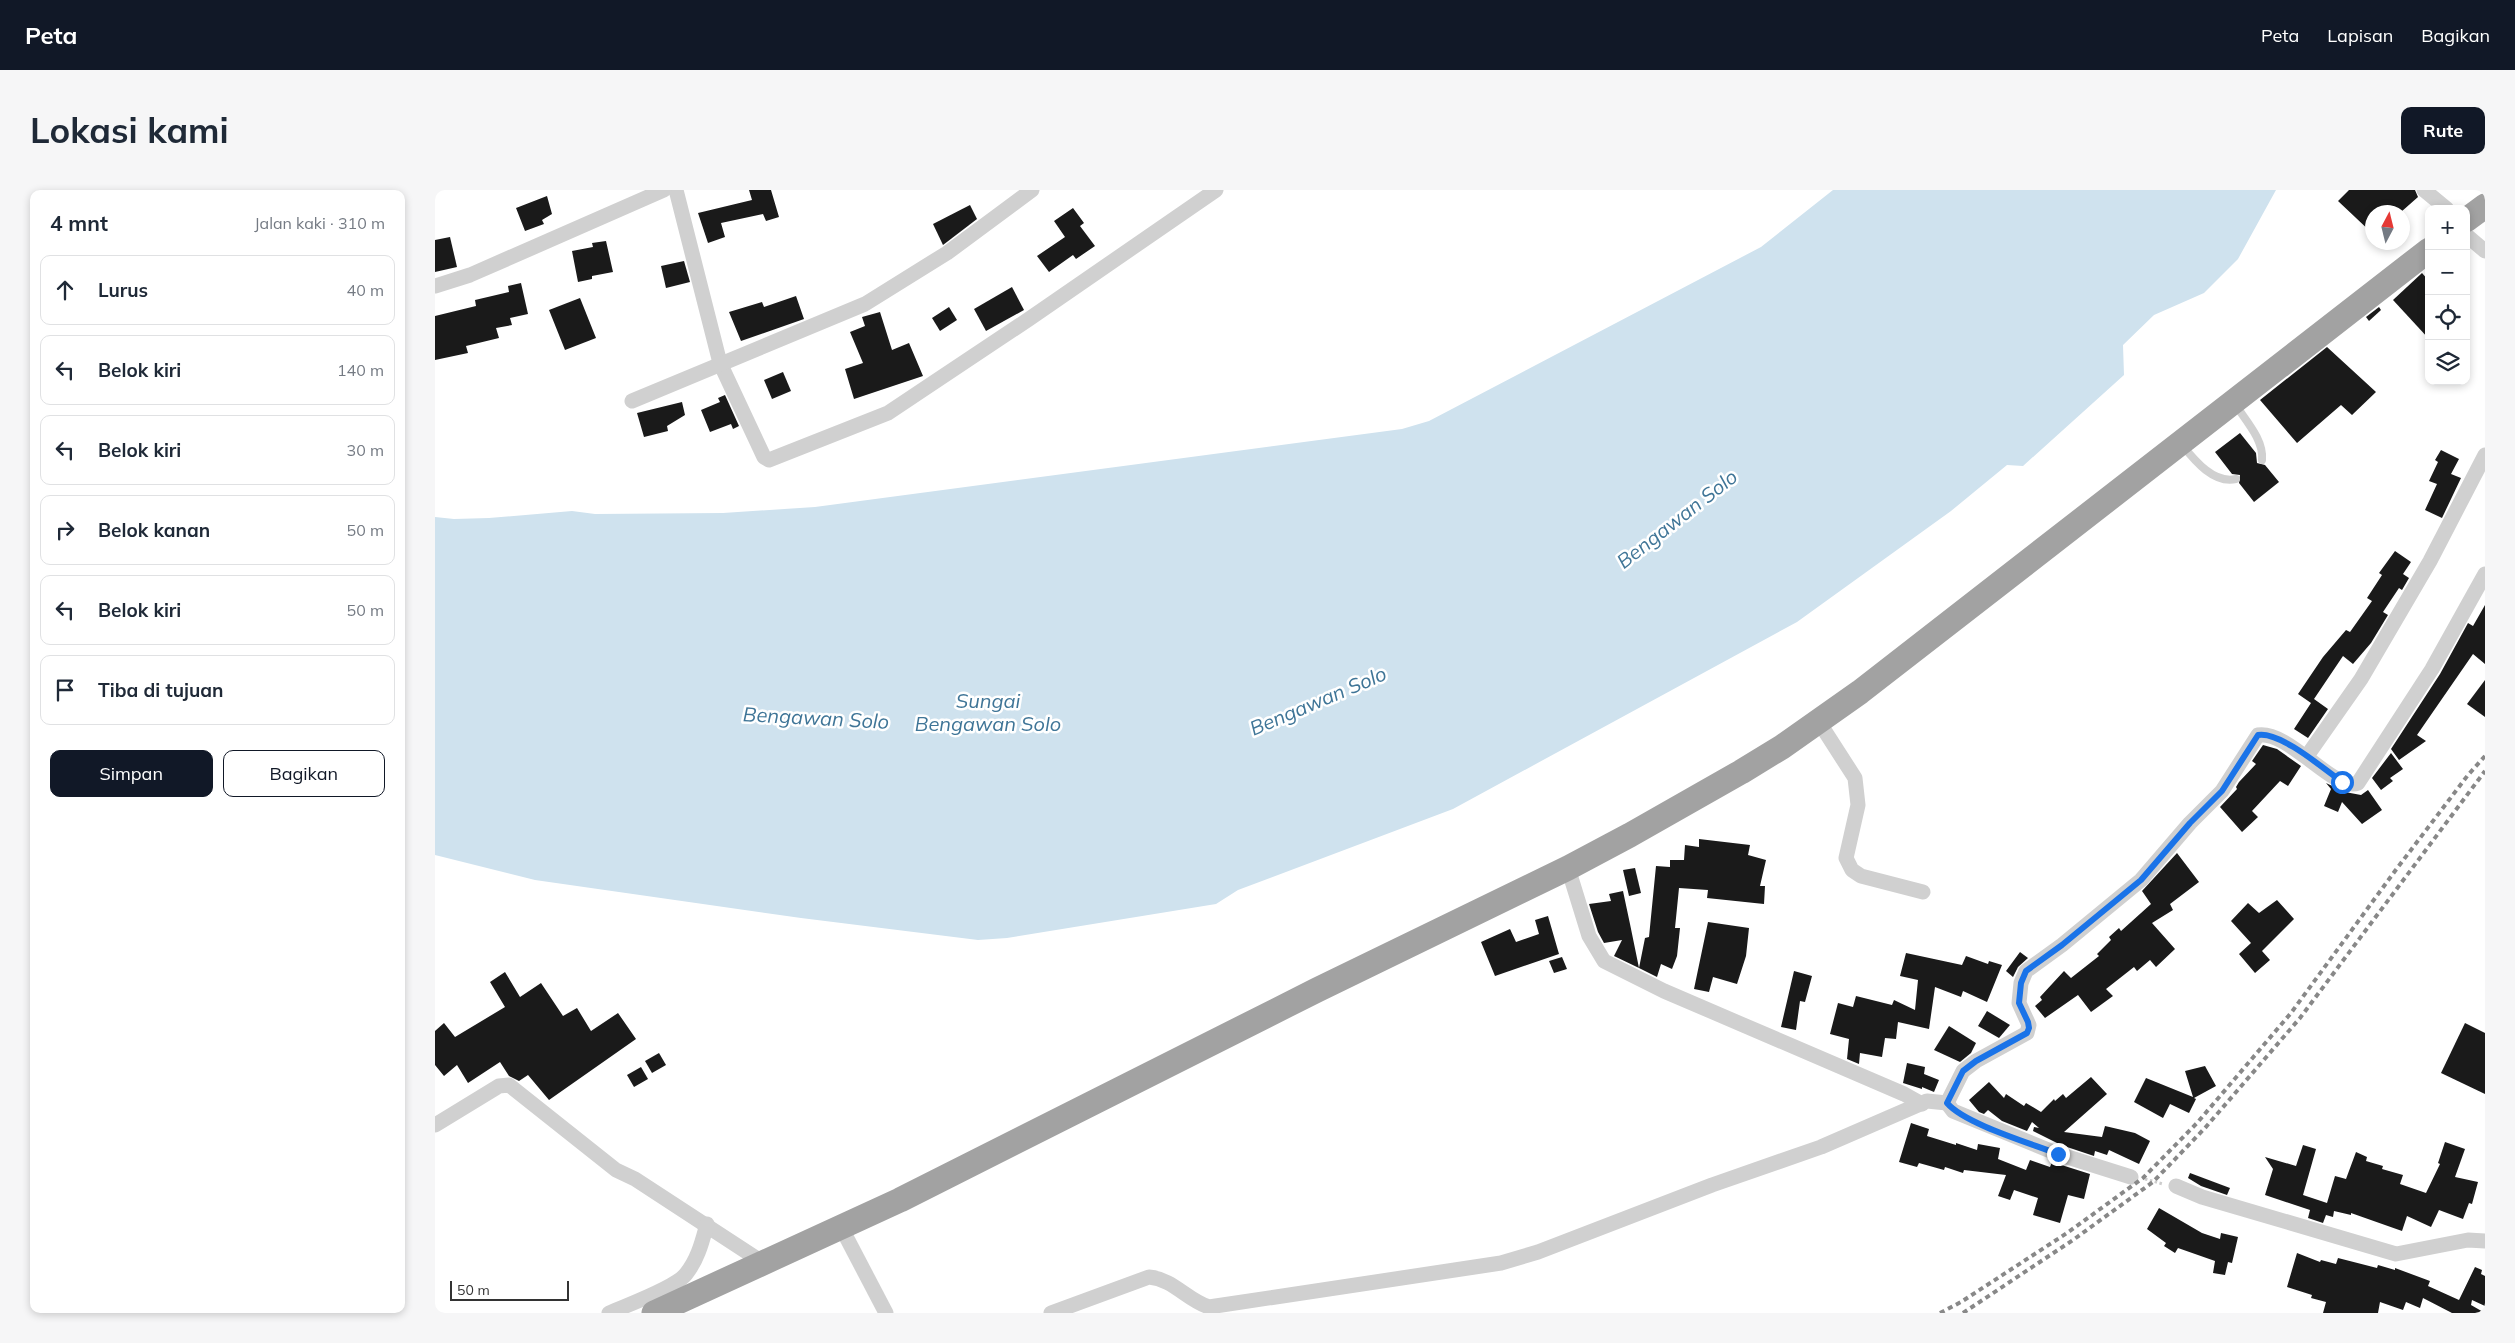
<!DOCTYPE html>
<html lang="id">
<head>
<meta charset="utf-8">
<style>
	:root { --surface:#fff; --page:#f6f6f7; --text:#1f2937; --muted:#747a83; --line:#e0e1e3; --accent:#111827 }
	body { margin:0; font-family:Mulish,sans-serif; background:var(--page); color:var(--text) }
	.controls { position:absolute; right:15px; top:15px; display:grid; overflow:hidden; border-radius:10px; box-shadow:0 2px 8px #0003 }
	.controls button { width:45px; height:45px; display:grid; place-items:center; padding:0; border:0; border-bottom:1px solid var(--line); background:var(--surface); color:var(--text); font:25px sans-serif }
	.compass { position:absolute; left:1930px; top:15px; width:45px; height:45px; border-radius:50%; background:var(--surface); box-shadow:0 2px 8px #0003; rotate:7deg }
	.scale { position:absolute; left:15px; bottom:12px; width:119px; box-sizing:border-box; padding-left:5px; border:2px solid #333; border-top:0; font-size:14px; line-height:18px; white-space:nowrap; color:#333; -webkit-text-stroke:4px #fff; paint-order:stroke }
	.stop { position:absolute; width:15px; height:15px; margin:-11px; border:4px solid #1a73e8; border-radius:50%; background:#fff }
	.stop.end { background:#1a73e8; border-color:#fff; box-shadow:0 1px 5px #0008 }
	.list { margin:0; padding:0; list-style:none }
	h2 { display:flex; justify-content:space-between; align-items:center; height:65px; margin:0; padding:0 20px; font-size:21px }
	h2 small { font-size:16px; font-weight:400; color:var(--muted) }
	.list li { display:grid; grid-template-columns:32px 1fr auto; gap:15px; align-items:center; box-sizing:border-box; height:70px; margin:0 10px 10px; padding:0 10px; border:1px solid var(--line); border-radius:10px }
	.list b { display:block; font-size:19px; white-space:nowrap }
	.list em { font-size:16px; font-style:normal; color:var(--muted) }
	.actions { display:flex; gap:10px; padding:15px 20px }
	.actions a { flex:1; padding:11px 0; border:1px solid var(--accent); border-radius:10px; text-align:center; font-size:18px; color:var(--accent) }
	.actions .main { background:var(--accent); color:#fff }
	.icon { flex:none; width:28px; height:28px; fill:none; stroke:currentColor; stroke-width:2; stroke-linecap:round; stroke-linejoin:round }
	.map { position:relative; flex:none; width:2050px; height:1123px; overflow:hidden; border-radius:10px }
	header { display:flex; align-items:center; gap:30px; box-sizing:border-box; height:70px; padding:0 25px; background:var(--accent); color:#fff }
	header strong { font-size:24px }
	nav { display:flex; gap:28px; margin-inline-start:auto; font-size:18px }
	.intro { display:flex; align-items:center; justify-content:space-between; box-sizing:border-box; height:120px; padding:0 30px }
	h1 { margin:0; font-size:35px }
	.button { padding:12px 22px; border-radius:10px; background:var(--accent); color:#fff; font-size:18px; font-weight:700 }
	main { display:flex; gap:30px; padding:0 30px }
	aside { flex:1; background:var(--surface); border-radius:10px; box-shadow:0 2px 8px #0003 }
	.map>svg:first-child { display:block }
	.water { fill:#cfe2ee }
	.building { fill:#1a1a1a }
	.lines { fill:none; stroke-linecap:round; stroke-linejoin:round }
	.path { stroke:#cdcdcd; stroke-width:3; stroke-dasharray:2.5 2.5; stroke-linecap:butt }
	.service { stroke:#d0d0d0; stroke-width:8 }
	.minor { stroke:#d0d0d0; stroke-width:15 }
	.trunk { stroke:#a2a2a2; stroke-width:25 }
	.rail { stroke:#888; stroke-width:4; stroke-dasharray:5 4; stroke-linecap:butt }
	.route { stroke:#1a73e8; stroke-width:6 }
	.labels { text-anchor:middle; stroke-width:5; stroke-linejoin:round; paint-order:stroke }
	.water-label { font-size:20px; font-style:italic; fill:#3f7597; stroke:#fff }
</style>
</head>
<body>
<header>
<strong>Peta</strong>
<nav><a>Peta</a><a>Lapisan</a><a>Bagikan</a></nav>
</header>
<div class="intro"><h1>Lokasi kami</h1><a class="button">Rute</a></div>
<main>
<aside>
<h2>4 mnt<small>Jalan kaki · 310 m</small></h2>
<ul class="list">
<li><svg class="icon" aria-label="ahead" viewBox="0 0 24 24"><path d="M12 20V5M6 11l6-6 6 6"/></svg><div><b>Lurus</b></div><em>40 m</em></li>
<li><svg class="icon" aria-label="left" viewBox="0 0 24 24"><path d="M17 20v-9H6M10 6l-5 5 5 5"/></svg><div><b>Belok kiri</b></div><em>140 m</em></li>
<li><svg class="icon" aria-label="left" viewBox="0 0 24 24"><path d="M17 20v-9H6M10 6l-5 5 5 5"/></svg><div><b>Belok kiri</b></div><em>30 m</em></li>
<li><svg class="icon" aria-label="right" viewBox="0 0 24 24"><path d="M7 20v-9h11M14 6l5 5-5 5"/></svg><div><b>Belok kanan</b></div><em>50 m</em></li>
<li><svg class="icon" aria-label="left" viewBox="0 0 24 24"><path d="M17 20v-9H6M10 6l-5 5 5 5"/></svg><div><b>Belok kiri</b></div><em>50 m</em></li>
<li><svg class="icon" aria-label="arrive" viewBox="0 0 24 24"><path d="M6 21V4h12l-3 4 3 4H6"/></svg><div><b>Tiba di tujuan</b></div></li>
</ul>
<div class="actions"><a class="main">Simpan</a><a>Bagikan</a></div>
</aside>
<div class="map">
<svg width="2050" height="1123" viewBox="0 0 2050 1123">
	<rect width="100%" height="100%" fill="#fff"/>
	<!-- water -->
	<path class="water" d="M 1398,0 L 1841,0 L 1803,69 L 1769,103 L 1719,125 L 1688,155 L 1689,185 L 1588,276 L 1572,275 L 1516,321 L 1362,432 L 1018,619 L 803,700 L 781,714 L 572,748 L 543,750 L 366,728 L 100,690 L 0,665 L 0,327 L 19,329 L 54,328 L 137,321 L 160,324 L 288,323 L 380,317 L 967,239 L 994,231 L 1326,57 Z"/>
	<!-- building -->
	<g class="building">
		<path d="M 314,0 L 336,0 L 344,27 L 331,31 L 328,24 L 286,33 L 290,47 L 273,53 L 263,23 L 317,10 Z"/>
		<path d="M 1914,0 L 1980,0 L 1983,7 L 1966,22 L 1938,22 L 1938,44 L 1903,11 Z"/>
		<path d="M 112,6 L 117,24 L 107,30 L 109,34 L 90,41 L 81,18 Z"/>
		<path d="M 535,15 L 542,29 L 508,55 L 498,34 Z"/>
		<path d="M 638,18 L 649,33 L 645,36 L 660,56 L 641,69 L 638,65 L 614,82 L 602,66 L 630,47 L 619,31 Z"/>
		<path d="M 15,47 L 22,77 L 0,82 L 0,50 Z"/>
		<path d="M 171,51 L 178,82 L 157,86 L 157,89 L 143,92 L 137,61 L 158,57 L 157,53 Z"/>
		<path d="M 249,71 L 255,92 L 231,98 L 226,76 Z"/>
		<path d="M 1987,83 L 1994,91 L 1994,149 L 1958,110 Z"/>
		<path d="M 86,93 L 93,124 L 75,128 L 77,135 L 61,138 L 64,148 L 31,156 L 33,163 L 0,170 L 0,126 L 41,116 L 40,110 L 74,102 L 73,96 Z"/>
		<path d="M 577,97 L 589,120 L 551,141 L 539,119 Z"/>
		<path d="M 361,106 L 369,129 L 306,151 L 294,122 L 327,112 L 329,117 Z"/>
		<path d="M 145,108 L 161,148 L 130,160 L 114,120 Z"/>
		<path d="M 514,117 L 522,130 L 505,141 L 497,128 Z"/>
		<path d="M 1944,117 L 1946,120 L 1934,131 L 1931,127 Z"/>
		<path d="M 445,122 L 457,160 L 474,153 L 488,186 L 419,209 L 410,179 L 428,173 L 415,142 L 430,136 L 427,127 Z"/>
		<path d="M 1892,157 L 1941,202 L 1917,225 L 1906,215 L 1862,253 L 1825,210 Z"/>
		<path d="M 348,182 L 356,201 L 337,209 L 329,190 Z"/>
		<path d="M 290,205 L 304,236 L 298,239 L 296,234 L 275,242 L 266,220 L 285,212 L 283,208 Z"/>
		<path d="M 247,212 L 250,225 L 232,236 L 233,241 L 209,247 L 202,223 Z"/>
		<path d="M 1805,243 L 1821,263 L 1822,273 L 1830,275 L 1844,292 L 1819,312 L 1804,293 L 1805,285 L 1797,284 L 1780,262 Z"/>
		<path d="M 2006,260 L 2024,269 L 2016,284 L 2026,288 L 2007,328 L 1990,320 L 2002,294 L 1994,291 L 2003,272 L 2000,270 Z"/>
		<path d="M 1960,361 L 1976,372 L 1968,384 L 1974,388 L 1967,400 L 1964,398 L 1948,422 L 1953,425 L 1936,453 L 1918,474 L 1908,466 L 1879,509 L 1893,519 L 1873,548 L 1859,539 L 1876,513 L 1863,504 L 1888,467 L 1911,440 L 1915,442 L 1937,411 L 1932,408 L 1947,385 L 1944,383 Z"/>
		<path d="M 2050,415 L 2050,474 L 2038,464 L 1982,545 L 1991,551 L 1964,570 L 1956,559 L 2005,484 L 2033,433 L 2038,436 Z"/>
		<path d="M 2050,490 L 2050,527 L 2032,514 Z"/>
		<path d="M 1828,555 L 1842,559 L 1866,576 L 1853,596 L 1845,591 L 1817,621 L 1823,627 L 1807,642 L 1785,617 L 1802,599 L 1801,597 L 1804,592 L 1821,574 L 1817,571 Z"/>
		<path d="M 1956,563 L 1968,579 L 1955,588 L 1958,591 L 1946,600 L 1937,588 Z"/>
		<path d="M 1891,593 L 1910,602 L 1926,605 L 1933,600 L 1947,620 L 1927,634 L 1907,612 L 1903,622 L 1889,616 L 1896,599 Z"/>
		<path d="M 1264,649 L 1315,655 L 1313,665 L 1331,670 L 1325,696 L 1330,696 L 1329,714 L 1272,708 L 1273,700 L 1244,698 L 1240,738 L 1245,738 L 1242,766 L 1237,779 L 1226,774 L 1222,787 L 1204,778 L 1210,748 L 1214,747 L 1221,676 L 1235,677 L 1235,670 L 1249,670 L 1250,655 L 1264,657 Z"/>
		<path d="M 1742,663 L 1764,692 L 1735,714 L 1738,720 L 1717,733 L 1740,759 L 1721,777 L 1715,770 L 1702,781 L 1699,777 L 1671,799 L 1678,806 L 1656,822 L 1643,805 L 1610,828 L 1600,816 L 1607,810 L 1605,807 L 1629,781 L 1636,788 L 1664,766 L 1662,764 L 1676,750 L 1674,747 L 1684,738 L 1686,741 L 1716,714 L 1707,701 Z"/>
		<path d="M 1200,678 L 1206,703 L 1194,706 L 1188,680 Z"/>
		<path d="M 1188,701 L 1195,734 L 1204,778 L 1179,766 L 1187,750 L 1169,753 L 1163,742 L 1154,714 L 1176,711 L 1174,704 Z"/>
		<path d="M 1842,710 L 1859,729 L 1827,761 L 1835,770 L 1820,783 L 1804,764 L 1816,753 L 1796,731 L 1813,713 L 1824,723 Z"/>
		<path d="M 1113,726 L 1124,764 L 1060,786 L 1046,752 L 1075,739 L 1081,752 L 1104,744 L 1100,730 Z"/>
		<path d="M 1273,732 L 1314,738 L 1311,766 L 1302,794 L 1278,787 L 1274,802 L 1259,799 Z"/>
		<path d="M 1585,762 L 1593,768 L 1583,777 L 1578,787 L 1571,781 Z"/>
		<path d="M 1471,763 L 1527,775 L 1531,766 L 1553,774 L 1554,771 L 1567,775 L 1552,812 L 1528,801 L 1526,807 L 1500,797 L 1494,839 L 1463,832 L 1461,849 L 1450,848 L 1447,867 L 1425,863 L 1424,874 L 1412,869 L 1414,849 L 1395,844 L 1403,813 L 1418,817 L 1421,806 L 1457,815 L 1459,810 L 1480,820 L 1483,790 L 1465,786 Z"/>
		<path d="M 1127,767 L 1132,779 L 1119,783 L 1114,771 Z"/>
		<path d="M 1359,781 L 1377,786 L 1370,812 L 1365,811 L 1361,840 L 1346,837 Z"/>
		<path d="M 70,782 L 85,807 L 106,793 L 128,826 L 142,818 L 156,841 L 183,823 L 201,849 L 114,910 L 93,885 L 84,891 L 74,886 L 65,872 L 33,893 L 22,875 L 9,886 L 0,875 L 0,841 L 9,833 L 20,847 L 70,817 L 55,792 Z"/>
		<path d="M 1552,821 L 1575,835 L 1564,848 L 1543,836 Z"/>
		<path d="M 2030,833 L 2050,843 L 2050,904 L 2006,883 Z"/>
		<path d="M 1514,836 L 1541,853 L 1536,863 L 1525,872 L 1499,860 Z"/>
		<path d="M 224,863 L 231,875 L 217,883 L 210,871 Z"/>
		<path d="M 1472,873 L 1490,877 L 1489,884 L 1504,890 L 1499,902 L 1487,897 L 1487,899 L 1468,893 Z"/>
		<path d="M 1770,876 L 1781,896 L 1759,908 L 1761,909 L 1754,923 L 1735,914 L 1728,928 L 1699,912 L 1711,888 L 1758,907 L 1750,881 Z"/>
		<path d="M 206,877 L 213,889 L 199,897 L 192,885 Z"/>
		<path d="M 1656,887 L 1672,904 L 1629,942 L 1667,947 L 1670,936 L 1700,943 L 1715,951 L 1704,974 L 1674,960 L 1672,965 L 1660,961 L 1659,966 L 1626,955 L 1598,941 L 1599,937 L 1604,938 L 1597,932 L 1592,941 L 1567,931 L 1553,920 L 1549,924 L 1544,922 L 1534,910 L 1554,892 L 1569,908 L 1571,904 L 1589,916 L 1591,913 L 1606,922 L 1619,909 L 1620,911 L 1628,904 L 1631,908 Z"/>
		<path d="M 1476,933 L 1494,939 L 1492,946 L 1521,955 L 1521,953 L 1542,960 L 1543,954 L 1565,958 L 1563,969 L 1591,980 L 1595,970 L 1615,977 L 1617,972 L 1655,984 L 1649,1009 L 1633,1005 L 1625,1033 L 1598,1025 L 1603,1008 L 1579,1000 L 1575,1010 L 1563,1006 L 1571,985 L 1529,980 L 1528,983 L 1510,977 L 1509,980 L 1484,973 L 1482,977 L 1464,972 Z"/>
		<path d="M 2010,952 L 2030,959 L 2020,987 L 2043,992 L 2037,1014 L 2034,1013 L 2028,1029 L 2004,1020 L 1996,1037 L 1972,1026 L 1967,1041 L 1916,1023 L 1916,1025 L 1899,1021 L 1898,1027 L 1891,1025 L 1888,1033 L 1873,1028 L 1875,1020 L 1830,1005 L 1838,979 L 1830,967 L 1861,976 L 1868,955 L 1881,959 L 1868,1005 L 1892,1013 L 1900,986 L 1911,989 L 1921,962 L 1932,967 L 1931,971 L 1948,976 L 1947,979 L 1968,985 L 1965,994 L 1991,1003 L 2005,974 L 2003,973 Z"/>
		<path d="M 1755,983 L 1795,998 L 1792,1005 L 1766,996 L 1753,988 Z"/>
		<path d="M 1724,1018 L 1767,1043 L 1785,1049 L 1786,1043 L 1803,1047 L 1797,1073 L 1793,1072 L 1790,1085 L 1778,1083 L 1780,1071 L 1743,1058 L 1740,1063 L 1729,1056 L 1731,1053 L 1712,1039 Z"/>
		<path d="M 1862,1063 L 1885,1072 L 1886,1070 L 1901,1074 L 1903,1068 L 1942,1078 L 1943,1075 L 1960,1080 L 1960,1078 L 1995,1091 L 1993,1096 L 2024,1110 L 2040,1077 L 2047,1080 L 2046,1084 L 2050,1086 L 2050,1116 L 2037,1110 L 2036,1115 L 2050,1123 L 2017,1123 L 1988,1108 L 1985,1118 L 1971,1112 L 1968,1120 L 1945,1112 L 1943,1123 L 1888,1123 L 1891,1112 L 1876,1108 L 1877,1105 L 1852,1097 Z"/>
	</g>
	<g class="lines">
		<!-- path -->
		<path class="path" d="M 1710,989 L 1728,994"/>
		<!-- service -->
		<g class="service">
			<path d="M 1800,214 C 1811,231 1829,250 1827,270"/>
			<path d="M 1748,256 C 1760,271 1779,294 1801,289"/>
		</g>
		<!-- minor -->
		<g class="minor">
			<path d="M 241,0 L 285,173 L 329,267 L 334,270 L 453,223 L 594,129 L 781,0"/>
			<path d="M 1989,0 L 2012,19"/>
			<path d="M 2031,45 L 2050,61"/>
			<path d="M 0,96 L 35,85 L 229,0"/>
			<path d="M 197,211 L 430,114 L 512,63 L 597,0"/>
			<path d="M 1384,532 L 1420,588 L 1423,615 L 1411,668 L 1417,680 L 1426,686 L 1488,702"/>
			<path d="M 1872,566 L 1926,489 L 1995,371 L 2050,265"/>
			<path d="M 1133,678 L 1154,746 L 1169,771 L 1229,801 L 1469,904 L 1487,914"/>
			<path d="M 0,935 L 64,896 L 74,895 L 181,980 L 200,989 L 327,1072"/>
			<path d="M 1696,987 L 1623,964 L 1518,921 L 1512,913 L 1528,881 L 1541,871 L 1592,843 L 1594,835 L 1584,813 L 1586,793 L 1591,781 L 1627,755 L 1706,690 L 1755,633 L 1787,601 L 1823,545 C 1854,540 1900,603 1923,593 L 1997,479 L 2050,384"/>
			<path d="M 1741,996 L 1767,1007 L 1961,1064 L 2033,1050 L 2050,1051"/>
			<path d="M 406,1037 L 451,1123"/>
			<path d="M 174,1123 C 192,1115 240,1098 251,1084 C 263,1069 267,1052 272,1034"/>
			<path d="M 616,1123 L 714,1087 C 738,1089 752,1110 774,1117 L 1066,1073 L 1103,1062 L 1277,995 L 1386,957 L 1492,911 L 1512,913"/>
		</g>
		<!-- trunk -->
		<g class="trunk">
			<path d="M 2031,30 L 2050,16"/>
			<path d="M 219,1123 L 465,1010 L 882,800 L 1133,678 L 1195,645 L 1306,582 L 1347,557 L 1425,502 L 1994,60"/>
		</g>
		<!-- rail -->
		<g class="rail">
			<path d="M 1505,1123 L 1526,1112 L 1632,1043 L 1708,988 L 1762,933 L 1856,823 L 1960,681 L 2033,585 L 2050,566"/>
			<path d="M 1528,1123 L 1638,1050 L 1718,992 L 1770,938 L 1865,828 L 2050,581"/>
		</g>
	</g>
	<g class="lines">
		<!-- route -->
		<path class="route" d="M 1623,964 C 1595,953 1530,934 1512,913 L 1528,881 L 1541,871 L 1592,843 L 1594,838 L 1593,832 L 1584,813 L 1586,793 L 1591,781 L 1627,755 L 1706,690 L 1755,633 L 1787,601 L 1823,545 C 1845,541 1889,579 1907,592"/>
	</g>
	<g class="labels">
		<!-- water labels -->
		<g class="water-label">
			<text transform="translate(1242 329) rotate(-38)" y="7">Bengawan Solo</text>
			<text x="553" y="518">Sungai<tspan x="553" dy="23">Bengawan Solo</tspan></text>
			<text transform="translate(883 511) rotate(-23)" y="7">Bengawan Solo</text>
			<text transform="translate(381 528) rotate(3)" y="7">Bengawan Solo</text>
		</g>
	</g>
</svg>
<div class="controls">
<button>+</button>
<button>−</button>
<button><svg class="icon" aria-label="locate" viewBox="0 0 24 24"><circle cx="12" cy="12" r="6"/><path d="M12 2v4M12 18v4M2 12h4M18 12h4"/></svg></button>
<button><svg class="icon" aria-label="layers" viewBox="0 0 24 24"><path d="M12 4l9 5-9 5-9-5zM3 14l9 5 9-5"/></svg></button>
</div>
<svg class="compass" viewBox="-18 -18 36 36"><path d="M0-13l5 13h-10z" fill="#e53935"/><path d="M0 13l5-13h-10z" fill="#747a83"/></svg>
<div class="scale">50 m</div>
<div class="stop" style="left:1907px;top:592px"></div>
<div class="stop end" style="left:1623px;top:964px"></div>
</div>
</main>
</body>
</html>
